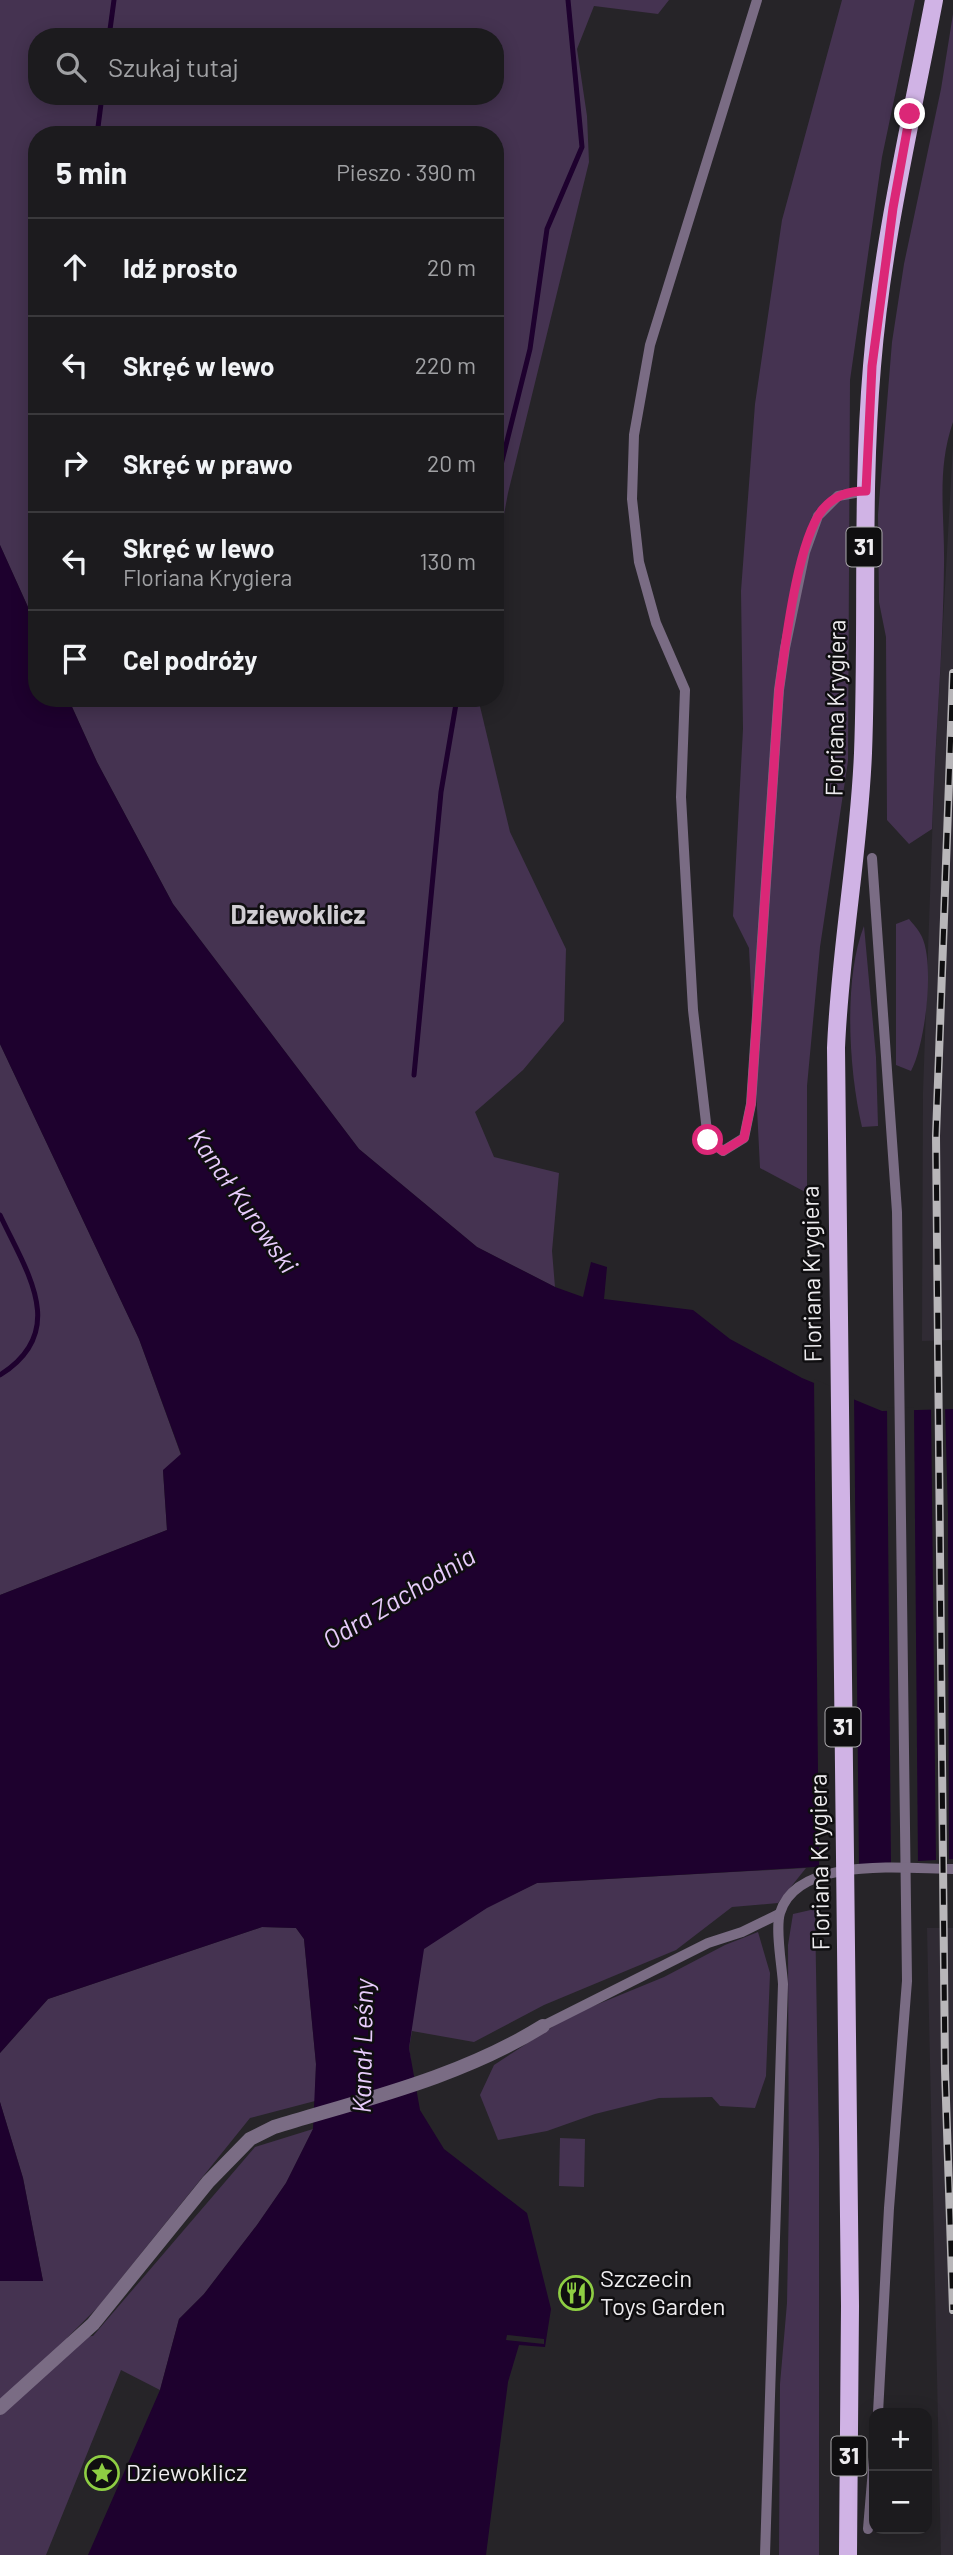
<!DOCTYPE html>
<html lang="pl">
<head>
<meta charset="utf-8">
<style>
	:root { --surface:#1c1b1e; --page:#252427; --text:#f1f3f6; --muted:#a0a1a4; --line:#3a393c }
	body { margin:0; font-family:Barlow,sans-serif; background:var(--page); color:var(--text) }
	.controls { position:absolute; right:21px; bottom:21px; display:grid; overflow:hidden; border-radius:14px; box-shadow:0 4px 18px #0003 }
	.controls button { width:63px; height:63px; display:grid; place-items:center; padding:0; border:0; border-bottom:2px solid var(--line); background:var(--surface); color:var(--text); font:35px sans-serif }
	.stop { position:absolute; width:21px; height:21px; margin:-16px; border:5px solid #db2777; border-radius:50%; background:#fff }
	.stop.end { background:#db2777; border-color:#fff; box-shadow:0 2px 7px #0008 }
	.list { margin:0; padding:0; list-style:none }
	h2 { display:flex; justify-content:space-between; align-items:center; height:91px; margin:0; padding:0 28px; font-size:30px }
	h2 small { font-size:23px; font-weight:400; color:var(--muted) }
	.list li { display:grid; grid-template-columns:46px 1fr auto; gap:21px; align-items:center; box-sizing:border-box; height:98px; padding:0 28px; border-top:2px solid var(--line) }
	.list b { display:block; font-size:26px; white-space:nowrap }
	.list p { margin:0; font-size:23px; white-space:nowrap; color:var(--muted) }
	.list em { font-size:23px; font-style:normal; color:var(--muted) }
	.icon { flex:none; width:38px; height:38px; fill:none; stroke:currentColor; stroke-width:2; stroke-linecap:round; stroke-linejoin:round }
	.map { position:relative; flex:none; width:953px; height:2555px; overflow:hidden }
	.search { position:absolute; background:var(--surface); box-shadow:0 4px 18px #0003; left:28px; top:28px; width:476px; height:77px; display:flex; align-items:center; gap:18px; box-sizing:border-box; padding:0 24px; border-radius:28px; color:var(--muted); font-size:26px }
	.panel { position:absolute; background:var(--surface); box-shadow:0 4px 18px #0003; left:28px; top:126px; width:476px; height:581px; border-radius:28px }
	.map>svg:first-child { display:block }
	.built { fill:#302b34 }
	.green { fill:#453351; fill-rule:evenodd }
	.water { fill:#1e012e }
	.pier { fill:#262428 }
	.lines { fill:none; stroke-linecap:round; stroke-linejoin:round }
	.stream { stroke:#1e012e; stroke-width:5 }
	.service { stroke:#7a6c84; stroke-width:10 }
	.pedestrian { stroke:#7a6c84; stroke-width:14 }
	.primary { stroke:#d0b3e5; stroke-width:18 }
	.rail-casing { stroke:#b8b6b9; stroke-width:8 }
	.rail { stroke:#0f0e10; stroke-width:5; stroke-dasharray:16; stroke-linecap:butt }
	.route { stroke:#db2777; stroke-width:9 }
	.labels { text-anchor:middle; stroke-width:5; stroke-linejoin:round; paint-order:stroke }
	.shield { fill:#0f0e10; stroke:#aba9ac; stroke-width:2 }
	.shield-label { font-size:23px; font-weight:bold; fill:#eeecef }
	.street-label { font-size:24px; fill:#eeecef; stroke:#0f0e10 }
	.poi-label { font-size:24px; fill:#eeecef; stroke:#0f0e10; text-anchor:start }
	.neighbourhood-label { font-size:26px; font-weight:bold; fill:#d0cdd2; stroke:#0f0e10 }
	.water-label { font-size:26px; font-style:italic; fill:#e8ccfc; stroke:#0f0e10 }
</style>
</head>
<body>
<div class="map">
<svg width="953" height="2555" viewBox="0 0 953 2555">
	<rect width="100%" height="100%" fill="#262428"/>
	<!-- built -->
	<g class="built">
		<path d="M 953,445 L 953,1340 L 922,1341 L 923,1092 L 934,783 Z"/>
		<path d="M 927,1928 L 953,1928 L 953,2555 L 941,2555 Z"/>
	</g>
	<!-- green -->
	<g class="green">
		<path d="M 0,0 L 669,0 L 658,14 L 594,6 L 577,49 L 587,116 L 589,162 L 508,493 L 495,563 L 495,135 L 37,135 L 37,627 L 0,545 ZM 37,37 L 495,37 L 495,96 L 37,96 Z"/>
		<path d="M 842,0 L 915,0 L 882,157 L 850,380 L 848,761 L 820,947 L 807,1086 L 807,1193 L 760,1168 L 749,948 L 733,916 L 743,729 L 741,591 L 755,404 L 782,220 Z"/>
		<path d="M 953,14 L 953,422 C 936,471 945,516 944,566 C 943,654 935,741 932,829 L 909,844 L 887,820 L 886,637 L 879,602 L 878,515 L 884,440 L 892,342 L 904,264 L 941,89 Z"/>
		<path d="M 68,698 L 478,698 L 510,832 L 566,949 L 564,1021 L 523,1070 L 475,1112 L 494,1157 L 559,1173 L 552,1251 L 555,1287 L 477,1247 L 359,1149 L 173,904 L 97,762 Z"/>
		<path d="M 909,919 C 913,924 919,930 922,937 C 935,965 925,1045 911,1071 L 896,1065 L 896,924 Z"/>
		<path d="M 864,926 L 876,1057 L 878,1126 L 862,1127 C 849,1072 843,979 864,926 Z"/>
		<path d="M 0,1044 L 139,1339 L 181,1455 L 163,1471 L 167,1530 L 0,1595 Z"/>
		<path d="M 806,1868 L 778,1903 L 732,1907 L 676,1950 L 544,2005 L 474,2042 L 412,2031 L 409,2048 L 411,2061 L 391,2020 L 402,1947 L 537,1883 Z"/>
		<path d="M 815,1909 L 819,2148 L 819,2555 L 779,2555 L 780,2384 L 787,2303 L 789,2199 L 788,1945 L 793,1914 Z"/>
		<path d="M 262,1927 L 296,1928 L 304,1939 L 316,2064 L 315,2101 L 250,2118 L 98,2307 L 67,2338 L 93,2336 L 255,2147 L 313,2129 L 286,2183 L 257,2225 L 204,2294 L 179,2319 L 160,2390 L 121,2370 L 46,2555 L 0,2555 L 0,2281 L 43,2281 L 23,2178 L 0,2102 L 0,2053 L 48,1999 Z"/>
		<path d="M 758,1932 L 770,1973 L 766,2076 L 755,2108 L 720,2106 L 712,2097 L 659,2098 L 595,2114 L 547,2131 L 498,2140 L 480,2095 L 494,2065 L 569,2016 L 664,1977 L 725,1945 Z"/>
		<path d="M 560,2138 L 585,2139 L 584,2187 L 559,2186 Z"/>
	</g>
	<!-- water -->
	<g class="water">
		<path d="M 0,545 L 37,627 L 37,698 L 68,698 L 97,762 L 173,904 L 359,1149 L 477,1247 L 555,1287 L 583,1297 L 591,1262 L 607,1267 L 604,1299 L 693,1310 L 730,1339 L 802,1378 L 882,1411 L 953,1409 L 953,1859 L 537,1883 L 487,1908 L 424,1949 L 409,2048 L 420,2110 L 444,2149 L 527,2213 L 551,2309 L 545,2347 L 519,2345 L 508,2382 L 486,2555 L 88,2555 L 160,2390 L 179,2319 L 204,2294 L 257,2225 L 286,2183 L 313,2129 L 316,2064 L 304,1939 L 296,1928 L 262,1927 L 48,1999 L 0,2053 L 0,1595 L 167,1530 L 163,1470 L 181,1454 L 139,1339 L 0,1044 Z"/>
		<path d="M 0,2102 L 23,2178 L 43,2281 L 0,2281 Z"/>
	</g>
	<!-- pier -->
	<g class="pier">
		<path d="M 814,1379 L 854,1396 L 859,1868 L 819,1870 Z"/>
		<path d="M 931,1406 L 945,1406 L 948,1514 L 949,1863 L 936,1864 Z"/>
		<path d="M 914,1407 L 918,1865 L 891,1866 L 887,1408 Z"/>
		<path d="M 507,2335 L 544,2339 L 544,2344 L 506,2340 Z"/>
	</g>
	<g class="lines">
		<!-- stream -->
		<g class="stream">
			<path d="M 109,37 L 114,0"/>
			<path d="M 97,135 L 102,96"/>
			<path d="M 495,489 L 530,349 L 547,229 L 582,147 L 568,0"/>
			<path d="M 414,1075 L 441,792 L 457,698"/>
			<path d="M 0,1215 C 26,1271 70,1331 0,1375"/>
		</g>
		<!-- service -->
		<g class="service">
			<path d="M 757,0 L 650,345 L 634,435 L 632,499 L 639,562 L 656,623 L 685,690 L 681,797 L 693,1010 L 708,1140 L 723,1151 L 744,1138 L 751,1104 L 779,690 L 785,648 L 805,552 L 818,516 L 838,496 L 866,491"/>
			<path d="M 872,858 L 897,1212 L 907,1981 L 889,2208 L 878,2413"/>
			<path d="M 543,2026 L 708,1943 L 742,1932 L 779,1914"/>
			<path d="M 868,2529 L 874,2457"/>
			<path d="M 765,2555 L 783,1984 C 782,1966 775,1929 780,1913 C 797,1855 906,1869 953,1869"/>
		</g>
		<!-- pedestrian -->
		<path class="pedestrian" d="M 0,2408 L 93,2324 L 208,2182 L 250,2139 L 274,2127 C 366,2099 461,2077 543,2026"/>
		<!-- primary -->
		<path class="primary" d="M 848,2555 L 850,2306 L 836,1048 C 840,949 859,852 863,753 C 868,624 861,495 872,366 C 882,242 911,122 934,0"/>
		<!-- rail casing -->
		<g class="rail-casing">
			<path id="rail" d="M 953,673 L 936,1136 L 945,2070 L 953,2310"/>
		</g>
		<!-- rail -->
		<use href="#rail" class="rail"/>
	</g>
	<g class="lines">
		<!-- route -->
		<path class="route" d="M 708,1140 L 723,1151 L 744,1138 L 751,1104 L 779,690 C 785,648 797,540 823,509 C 835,495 849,491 866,491 L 872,366 L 893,208 L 910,114"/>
	</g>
	<!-- icons -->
	<defs>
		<g id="restaurant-ring" transform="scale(1.75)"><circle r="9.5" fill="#0f0e10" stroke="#8ece43" stroke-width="1.5"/><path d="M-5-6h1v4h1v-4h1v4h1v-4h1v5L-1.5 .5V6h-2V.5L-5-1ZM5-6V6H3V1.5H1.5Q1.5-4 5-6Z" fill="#8ece43"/></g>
		<g id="sight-ring" transform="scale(1.75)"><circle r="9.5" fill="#0f0e10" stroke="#8ece43" stroke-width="1.5"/><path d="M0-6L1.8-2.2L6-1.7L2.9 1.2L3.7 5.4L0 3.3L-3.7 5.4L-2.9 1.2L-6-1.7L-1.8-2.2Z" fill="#8ece43"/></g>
	</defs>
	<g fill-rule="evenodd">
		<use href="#restaurant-ring" x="576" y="2293"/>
		<use href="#sight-ring" x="102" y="2473"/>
	</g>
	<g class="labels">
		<!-- shield labels -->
		<g class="shield">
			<rect x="846.5" y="527.5" width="35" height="39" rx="5"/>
			<rect x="825.5" y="1707.5" width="35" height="39" rx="5"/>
			<rect x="831.5" y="2436.5" width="35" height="39" rx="5"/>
		</g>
		<g class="shield-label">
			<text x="864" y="555">31</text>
			<text x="843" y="1735">31</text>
			<text x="849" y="2464">31</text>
		</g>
		<!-- street labels -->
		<g class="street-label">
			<text transform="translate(836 708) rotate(-89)" y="8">Floriana Krygiera</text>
			<text transform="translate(812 1274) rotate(-91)" y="8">Floriana Krygiera</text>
			<text transform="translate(820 1862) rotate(-91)" y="8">Floriana Krygiera</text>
		</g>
		<!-- poi labels -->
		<g class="poi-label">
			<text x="600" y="2287">Szczecin<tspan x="600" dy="28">Toys Garden</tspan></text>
			<text x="126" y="2481">Dziewoklicz</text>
		</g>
		<!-- neighbourhood labels -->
		<g class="neighbourhood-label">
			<text x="298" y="924">Dziewoklicz</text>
		</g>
		<!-- water labels -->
		<g class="water-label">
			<text transform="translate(243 1201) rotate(55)" y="9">Kanał Kurowski</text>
			<text transform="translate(399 1598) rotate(-31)" y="9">Odra Zachodnia</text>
			<text transform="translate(363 2046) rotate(-89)" y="9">Kanał Leśny</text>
		</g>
	</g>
</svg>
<div class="controls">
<button>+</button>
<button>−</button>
</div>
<div class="stop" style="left:708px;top:1140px"></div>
<div class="stop end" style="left:910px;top:114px"></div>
<div class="search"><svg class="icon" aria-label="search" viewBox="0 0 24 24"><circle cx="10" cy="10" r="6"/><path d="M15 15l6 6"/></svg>Szukaj tutaj</div>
<section class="panel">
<h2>5 min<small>Pieszo · 390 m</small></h2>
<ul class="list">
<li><svg class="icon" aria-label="ahead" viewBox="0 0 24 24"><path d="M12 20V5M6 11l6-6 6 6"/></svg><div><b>Idź prosto</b></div><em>20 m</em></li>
<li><svg class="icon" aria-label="left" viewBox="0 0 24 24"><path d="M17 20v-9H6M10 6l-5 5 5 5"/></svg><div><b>Skręć w lewo</b></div><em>220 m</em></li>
<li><svg class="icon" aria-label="right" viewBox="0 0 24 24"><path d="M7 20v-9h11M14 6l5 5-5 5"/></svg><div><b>Skręć w prawo</b></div><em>20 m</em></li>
<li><svg class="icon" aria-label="left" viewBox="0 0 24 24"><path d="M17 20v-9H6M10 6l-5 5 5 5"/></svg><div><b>Skręć w lewo</b><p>Floriana Krygiera</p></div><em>130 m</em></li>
<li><svg class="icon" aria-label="arrive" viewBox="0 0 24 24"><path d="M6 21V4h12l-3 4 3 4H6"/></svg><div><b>Cel podróży</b></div></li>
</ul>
</section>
</div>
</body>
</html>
